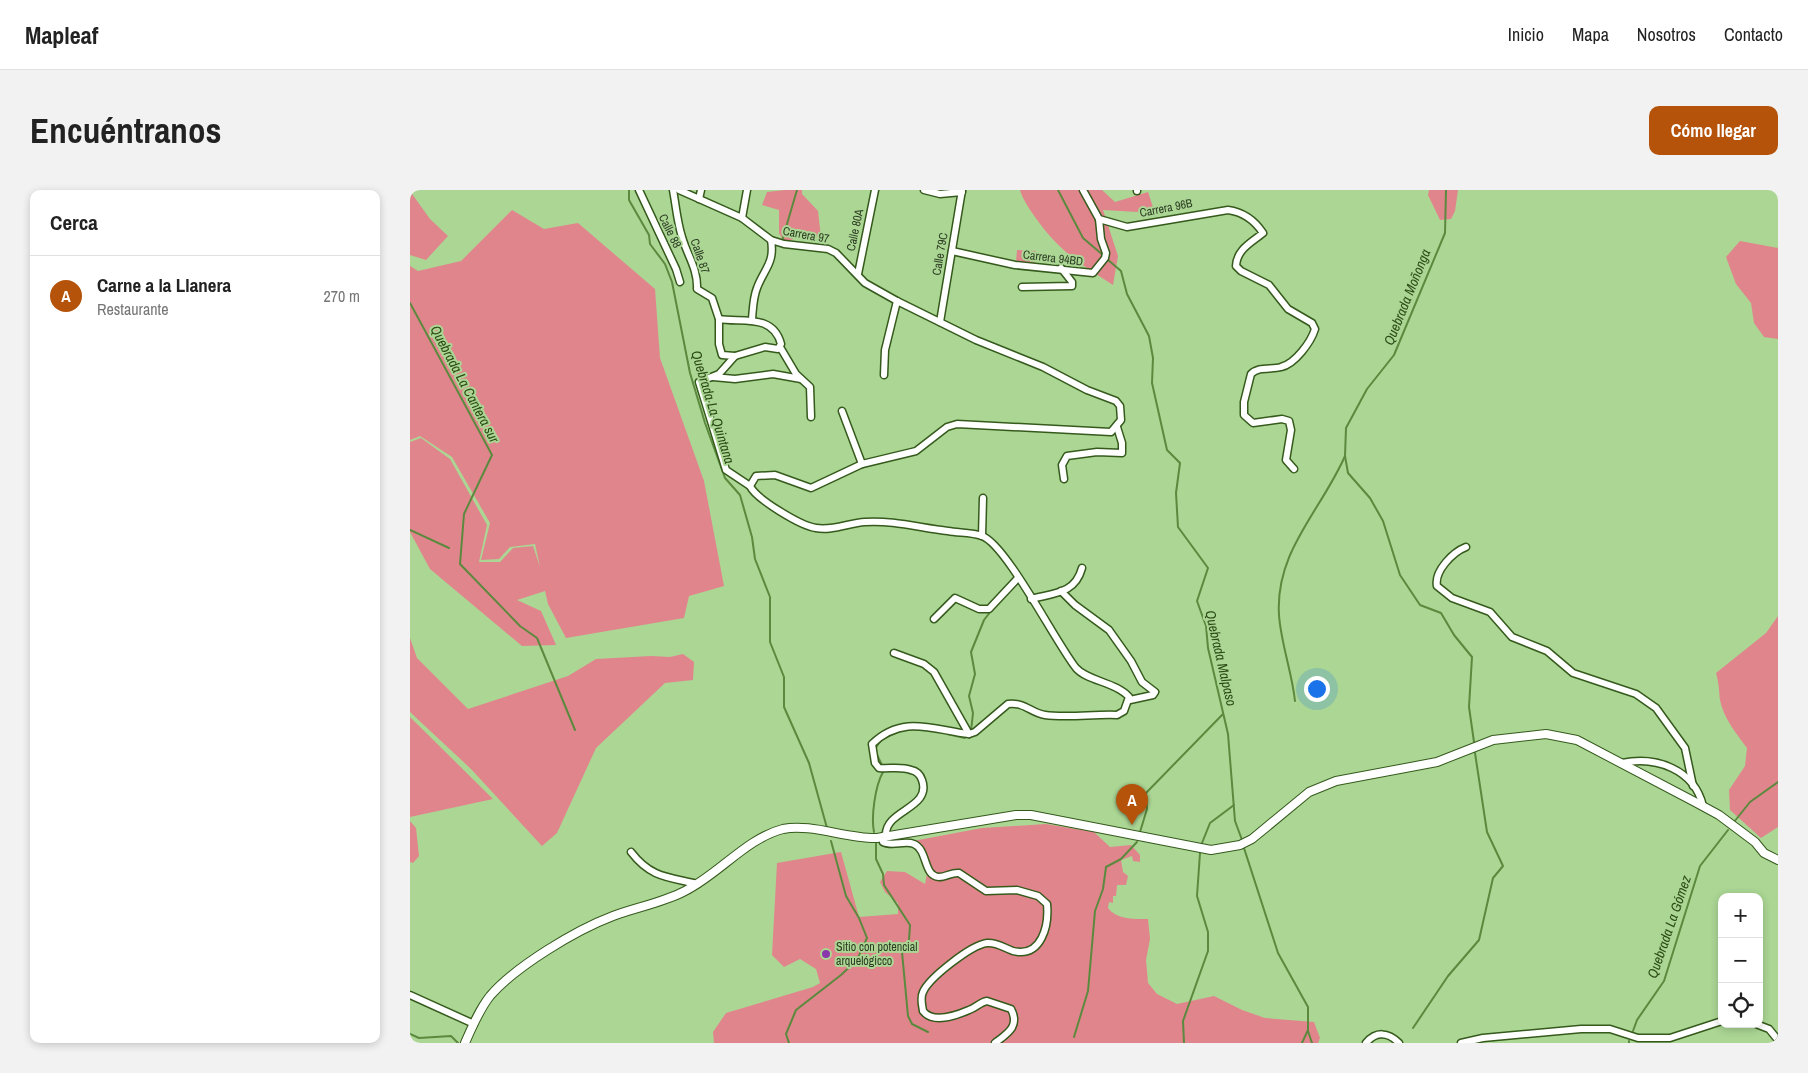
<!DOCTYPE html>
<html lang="es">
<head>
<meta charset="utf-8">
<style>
	:root { --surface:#fff; --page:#f2f2f2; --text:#222; --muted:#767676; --line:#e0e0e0; --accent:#b45309 }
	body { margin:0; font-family:"Archivo Narrow",sans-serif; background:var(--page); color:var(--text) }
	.controls { position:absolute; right:15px; bottom:15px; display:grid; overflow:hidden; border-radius:10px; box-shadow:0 2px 8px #0003 }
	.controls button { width:45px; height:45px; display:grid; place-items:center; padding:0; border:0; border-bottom:1px solid var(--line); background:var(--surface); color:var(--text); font:25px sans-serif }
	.you { position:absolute; left:906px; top:498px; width:18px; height:18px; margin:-12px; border:4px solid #fff; border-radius:50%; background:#1a73e8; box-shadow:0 0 0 8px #1a73e833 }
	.badge { display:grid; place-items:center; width:32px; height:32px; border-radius:50%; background:var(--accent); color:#fff; font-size:16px; font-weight:700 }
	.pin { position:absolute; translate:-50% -41px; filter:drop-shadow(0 1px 2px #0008) }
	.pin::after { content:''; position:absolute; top:26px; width:18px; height:15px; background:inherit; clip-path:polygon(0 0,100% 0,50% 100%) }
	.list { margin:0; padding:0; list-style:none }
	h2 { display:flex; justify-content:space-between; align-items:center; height:65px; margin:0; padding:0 20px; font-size:21px }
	h2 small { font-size:16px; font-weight:400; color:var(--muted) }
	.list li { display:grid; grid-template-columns:32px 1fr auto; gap:15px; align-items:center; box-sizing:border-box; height:80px; padding:0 20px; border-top:1px solid var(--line) }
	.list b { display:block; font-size:19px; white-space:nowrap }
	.list p { margin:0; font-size:16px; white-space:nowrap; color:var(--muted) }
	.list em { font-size:16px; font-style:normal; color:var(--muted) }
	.icon { flex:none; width:28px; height:28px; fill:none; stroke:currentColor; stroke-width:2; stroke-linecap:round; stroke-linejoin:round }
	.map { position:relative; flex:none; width:1368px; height:853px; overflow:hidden; border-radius:10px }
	header { display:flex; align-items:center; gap:30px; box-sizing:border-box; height:70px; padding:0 25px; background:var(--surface); border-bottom:1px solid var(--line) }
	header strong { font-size:24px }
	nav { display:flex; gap:28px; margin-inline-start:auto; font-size:18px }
	.intro { display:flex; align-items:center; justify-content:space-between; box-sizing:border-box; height:120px; padding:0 30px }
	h1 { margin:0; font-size:35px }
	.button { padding:12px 22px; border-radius:10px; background:var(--accent); color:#fff; font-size:18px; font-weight:700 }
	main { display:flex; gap:30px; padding:0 30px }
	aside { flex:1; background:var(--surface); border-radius:10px; box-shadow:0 2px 8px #0003 }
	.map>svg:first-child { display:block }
	.green { fill:#e1858d }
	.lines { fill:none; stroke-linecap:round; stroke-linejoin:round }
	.stream { stroke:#5b893d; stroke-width:2 }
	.minor-casing { stroke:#355a1c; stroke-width:9 }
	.major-casing { stroke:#355a1c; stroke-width:10 }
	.minor { stroke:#fff; stroke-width:6 }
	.major { stroke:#fff; stroke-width:8 }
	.poi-dot { fill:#8838a8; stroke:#abd694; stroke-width:2 }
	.labels { text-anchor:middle; stroke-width:4; stroke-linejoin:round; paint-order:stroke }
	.street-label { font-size:12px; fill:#2d3d23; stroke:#abd694 }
	.poi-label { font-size:12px; fill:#2d3d23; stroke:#abd694; text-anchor:start }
	.water-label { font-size:14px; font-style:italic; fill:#2c4c16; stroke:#abd694 }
</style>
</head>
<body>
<header>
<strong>Mapleaf</strong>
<nav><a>Inicio</a><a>Mapa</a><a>Nosotros</a><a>Contacto</a></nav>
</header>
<div class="intro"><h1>Encuéntranos</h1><a class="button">Cómo llegar</a></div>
<main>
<aside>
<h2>Cerca<small></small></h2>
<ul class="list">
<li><span class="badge">A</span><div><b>Carne a la Llanera</b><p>Restaurante</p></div><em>270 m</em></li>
</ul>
</aside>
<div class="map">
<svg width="1368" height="853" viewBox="0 0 1368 853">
	<rect width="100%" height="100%" fill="#abd694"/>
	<!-- green -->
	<g class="green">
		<path d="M 375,0 L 392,0 L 392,4 L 408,21 L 411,47 L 387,47 L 375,53 L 369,43 L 369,20 L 352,15 L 357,2 Z"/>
		<path d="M 610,0 L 692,0 L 705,12 L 738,2 L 745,23 L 693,20 L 708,66 L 703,95 C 669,73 649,61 625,27 C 619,18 613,10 610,0 Z"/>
		<path d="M 1019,0 L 1048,0 L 1045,21 L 1041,29 L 1030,30 L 1018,5 Z"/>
		<path d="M 0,1 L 20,29 L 38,46 L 16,70 L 0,65 Z"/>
		<path d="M 102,20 L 134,39 L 168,33 L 245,99 L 250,168 L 294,291 L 314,396 L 279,406 L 274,428 L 156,448 L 138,414 L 135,401 L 107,410 L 131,421 L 146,455 L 112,456 L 20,379 L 0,342 L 0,252 L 11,248 L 40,269 L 77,335 L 69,372 L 90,372 L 103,358 L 123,356 L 130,377 L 125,354 L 100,357 L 89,369 L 71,370 L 80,333 L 42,267 L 10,246 L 0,250 L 0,76 L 8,81 L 51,71 Z"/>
		<path d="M 1330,51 L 1368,58 L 1368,149 L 1354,147 L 1344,133 L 1341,113 L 1326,94 L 1316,67 Z"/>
		<path d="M 607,60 L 626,61 L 625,73 L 606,72 Z"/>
		<path d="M 1368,426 L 1368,637 L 1351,648 L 1320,620 L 1319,600 L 1335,576 L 1337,558 C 1326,543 1314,529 1310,510 C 1309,501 1309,493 1306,483 L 1356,443 Z"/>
		<path d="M 0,448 L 7,468 L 58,519 L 158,486 L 186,469 L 241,466 L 260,467 L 273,464 L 284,472 L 283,490 L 255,493 L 186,558 L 147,643 L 132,656 L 61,579 L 0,522 Z"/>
		<path d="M 0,527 L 83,609 L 0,627 Z"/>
		<path d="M 0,631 L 6,638 L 9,666 L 3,673 L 0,672 Z"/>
		<path d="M 636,634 L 684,642 L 700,657 L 721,655 L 730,665 L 730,672 L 723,671 L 722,666 L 711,670 L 713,682 L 718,686 L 716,695 L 707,695 L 706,706 L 703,706 L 703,713 L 699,712 L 698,718 C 707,730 724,729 738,729 L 740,749 L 736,770 L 738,793 L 747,804 L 767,814 L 804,806 L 832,820 L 855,828 L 904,832 L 910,848 L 908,853 L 304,853 L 303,842 L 316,823 L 403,797 L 410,793 L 406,779 L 390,769 L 374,777 L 362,765 L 367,673 L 431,662 L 449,727 L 488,724 L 488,713 L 475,702 L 470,692 L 477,681 L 495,682 L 515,694 L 517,684 L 503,651 L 572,638 Z"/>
	</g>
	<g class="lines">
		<!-- stream -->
		<g class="stream">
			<path d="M 219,0 L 219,10 L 239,45 L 240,54 L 255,74 L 262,92 L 280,183 L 295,233 L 315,288 L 330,305 L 342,347 L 345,369 L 360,407 L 360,452 L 374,487 L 374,517 L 399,573 L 417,638"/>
			<path d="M 648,0 L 673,48 L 694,66"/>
			<path d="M 1036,0 L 1035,43 L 984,165 L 957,199 L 936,238 L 935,266 L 938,283 L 960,308 L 973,331 L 990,385 L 1010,415 L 1031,423 L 1044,445 L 1062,467 L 1059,517 L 1064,552"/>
			<path d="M 372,51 L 387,0"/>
			<path d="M 697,69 L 711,81 L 717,104 L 739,146 L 743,168 L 742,193 L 757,260 L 770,273 L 766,303 L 768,337 L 798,378 L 787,411 L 796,436 L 798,458 L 818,544 L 825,631 L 832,650"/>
			<path d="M 0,113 L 82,265 L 54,324 L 50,374 L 110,436 L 127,448 L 165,540"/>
			<path d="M 0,340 L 39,358"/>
			<path d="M 885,511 C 882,482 871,454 869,425 C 865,361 911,321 935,266"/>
			<path d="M 561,541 L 563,523 L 559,506 L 565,484 L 561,462 L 574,430 L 581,421"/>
			<path d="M 537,544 L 555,548"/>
			<path d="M 474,548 L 493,540"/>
			<path d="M 465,559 L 471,550"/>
			<path d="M 467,565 L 473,577"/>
			<path d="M 1324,632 L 1340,612 L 1368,592"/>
			<path d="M 464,642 C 461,627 465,596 473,582"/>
			<path d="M 730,642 L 737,619 L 736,603 L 813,524"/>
			<path d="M 466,652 L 466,669 L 473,684 L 474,695 L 500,735 L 499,750 L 492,762 L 498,826 L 502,834 L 518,842"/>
			<path d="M 792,653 L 800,633 L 824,615"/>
			<path d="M 833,655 L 868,763 L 898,817 L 898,840 L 892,853"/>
			<path d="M 1003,838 L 1038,786 L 1069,750 L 1083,688 L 1093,676 L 1077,642 L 1065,563"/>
			<path d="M 898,841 L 902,853"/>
			<path d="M 1223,841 L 1227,830 L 1254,791 L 1290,676 L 1318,640"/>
			<path d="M 0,844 L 9,848 L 41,846 L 48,853"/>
			<path d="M 664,847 L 678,801 L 685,721 L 693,699 L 696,677 L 711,669 L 727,652"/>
			<path d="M 379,853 L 376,844 L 386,820 L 431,785 L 447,770 L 457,748 L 449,728 L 436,706 L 421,651"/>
			<path d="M 774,853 L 773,831 L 798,761 L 798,742 L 787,706 L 790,663"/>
			<path d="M 1219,853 L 1219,851"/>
		</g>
		<!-- minor casing -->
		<g class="minor-casing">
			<g id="minor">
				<path d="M 229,0 L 266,79 L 270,92"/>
				<path d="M 263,0 C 266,16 267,31 272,47 C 277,65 288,79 287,99 L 302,108 L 309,129 L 309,154 L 312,165 L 325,166"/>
				<path d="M 269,0 L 332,28 L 361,50 L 374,54 L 418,59 L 426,63 L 455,93 L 487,111 L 566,150 L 633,177 L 677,200 L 706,211 L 710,216 L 711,230 L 701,242 L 547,234 L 537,237 L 506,261 L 452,274 L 401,298 L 365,285 L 346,286 L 340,296 C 346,309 391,336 406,338 C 422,341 439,333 455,332 C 482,330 511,338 538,341 C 548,343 562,342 572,346 C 596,354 646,453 666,478 C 677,491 706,492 719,507 L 714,521 L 707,525 C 685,524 656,528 635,525 C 621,523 615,512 598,514 L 565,542 L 559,544 C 523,540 493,524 462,554 L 465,573 L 469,578 C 480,579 491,576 501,580 C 506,581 510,584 512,590 C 522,618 476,620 476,644 L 472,647 L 473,652 C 482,657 495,650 504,654 C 518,660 513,686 529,687 C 536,687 542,682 549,683 L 576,701 L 607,700 L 628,706 L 637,714 C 639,735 632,768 603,761 C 594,758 587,752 577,753 C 561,755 519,788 513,802 C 510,808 512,814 513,821 C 523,834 545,826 559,820 C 566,818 570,812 577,811 L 601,819 C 610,836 598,843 585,853"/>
				<path d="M 514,0 L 530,4 L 552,2"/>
				<path d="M 673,0 L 689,29 L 717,37 L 818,20 C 833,22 845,31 853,43 C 841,53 827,59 826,76 L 831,81 L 859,95 L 878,119 L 902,133 L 905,139 C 901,152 885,174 871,177 C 861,180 849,176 841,184 L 834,212 L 834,225 L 843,233 L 872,229 L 879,231 L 881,240 L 876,270 L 884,279"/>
				<path d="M 727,1 L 727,0"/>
				<path d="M 289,9 L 291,0"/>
				<path d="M 332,28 L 337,0"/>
				<path d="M 542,61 L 605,75 L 683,83 L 695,68 L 696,63 L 691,49 L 689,29"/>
				<path d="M 448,84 L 465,0"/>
				<path d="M 612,97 L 662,96 L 662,92 L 651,78"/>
				<path d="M 309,129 C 331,133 363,123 371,154 L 368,159 L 355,157 L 325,166 L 309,184 L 289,192 L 316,280 L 340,296"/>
				<path d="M 342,129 C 343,119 343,108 347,98 C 354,79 365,73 361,50"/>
				<path d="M 530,132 L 552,0"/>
				<path d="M 370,157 L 386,184 L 400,197 L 401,227"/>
				<path d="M 474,185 L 475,160 L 487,111"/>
				<path d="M 303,187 L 325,189 L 363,184 L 391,189"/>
				<path d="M 432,221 L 452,274"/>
				<path d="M 654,289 L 652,275 L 657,266 L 687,262 L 712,263 L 712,253 L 707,237"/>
				<path d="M 572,346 L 573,308"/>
				<path d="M 1056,357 C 1043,362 1024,381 1027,396 L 1042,408 L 1080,422 L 1102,447 L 1137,461 L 1163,483 L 1226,504 L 1246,518 L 1275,558 L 1283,596"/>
				<path d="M 651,401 L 665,415 L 699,440 L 721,471 L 732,492 L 745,502 L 743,505 L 720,510"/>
				<path d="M 621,409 C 644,403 665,404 672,378"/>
				<path d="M 524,429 L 545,408 L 569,419 L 579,419 L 608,388"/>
				<path d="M 484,463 L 514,474 L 524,482 L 559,544"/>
				<path d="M 1212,573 C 1246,566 1284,579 1293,616"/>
				<path d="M 221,662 C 241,688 258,687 288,694"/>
				<path d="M 0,805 L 64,834"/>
				<path d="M 1346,834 L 1359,839 L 1368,850"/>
				<path d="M 956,853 C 966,841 978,842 989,853"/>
				<path d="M 1051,853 L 1073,848 L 1171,839 L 1200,839 L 1228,848 L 1260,848 L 1312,831"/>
			</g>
		</g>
		<!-- major casing -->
		<g class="major-casing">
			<path id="major" d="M 55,853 C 62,837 69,820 80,806 C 106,776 166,740 203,726 C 227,717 252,713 275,701 C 309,684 337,648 373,639 C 401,633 437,649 467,648 L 606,625 L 621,625 L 801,660 L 830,655 L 842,649 L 899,602 L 926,591 L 1027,572 L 1083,550 L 1136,544 L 1167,550 L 1285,612 L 1309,625 L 1345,652 L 1354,663 L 1368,670"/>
		</g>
		<!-- minor -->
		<use href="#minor" class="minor"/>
		<!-- major -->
		<use href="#major" class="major"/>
	</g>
	<!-- markers -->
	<circle class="poi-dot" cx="416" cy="764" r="5"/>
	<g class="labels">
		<!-- street labels -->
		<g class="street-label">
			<text transform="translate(756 18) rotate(-11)" y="4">Carrera 96B</text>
			<text transform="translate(445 40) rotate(-78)" y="4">Calle 80A</text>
			<text transform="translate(260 41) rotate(64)" y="4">Calle 88</text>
			<text transform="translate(396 45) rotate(10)" y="4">Carrera 97</text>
			<text transform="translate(530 64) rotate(-80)" y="4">Calle 79C</text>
			<text transform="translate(290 66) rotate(71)" y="4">Calle 87</text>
			<text transform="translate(643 68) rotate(7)" y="4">Carrera 94BD</text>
		</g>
		<!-- poi labels -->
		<g class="poi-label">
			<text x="426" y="761">Sitio con potencial<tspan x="426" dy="14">arquelógicco</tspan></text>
		</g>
		<!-- water labels -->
		<g class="water-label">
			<text transform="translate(997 107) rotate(-68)" y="5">Quebrada Moñonga</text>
			<text transform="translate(55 194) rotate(62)" y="5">Quebrada La Cantera sur</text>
			<text transform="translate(303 217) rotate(73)" y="5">Quebrada La Quintana</text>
			<text transform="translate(811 468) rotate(77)" y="5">Quebrada Malpaso</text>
			<text transform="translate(1259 737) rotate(-71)" y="5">Quebrada La Gómez</text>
		</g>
	</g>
</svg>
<div class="controls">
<button>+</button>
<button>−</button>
<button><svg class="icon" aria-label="locate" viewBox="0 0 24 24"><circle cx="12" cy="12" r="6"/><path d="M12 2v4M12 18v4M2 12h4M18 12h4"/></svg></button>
</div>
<div class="you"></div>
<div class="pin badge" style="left:722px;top:635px">A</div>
</div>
</main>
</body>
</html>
